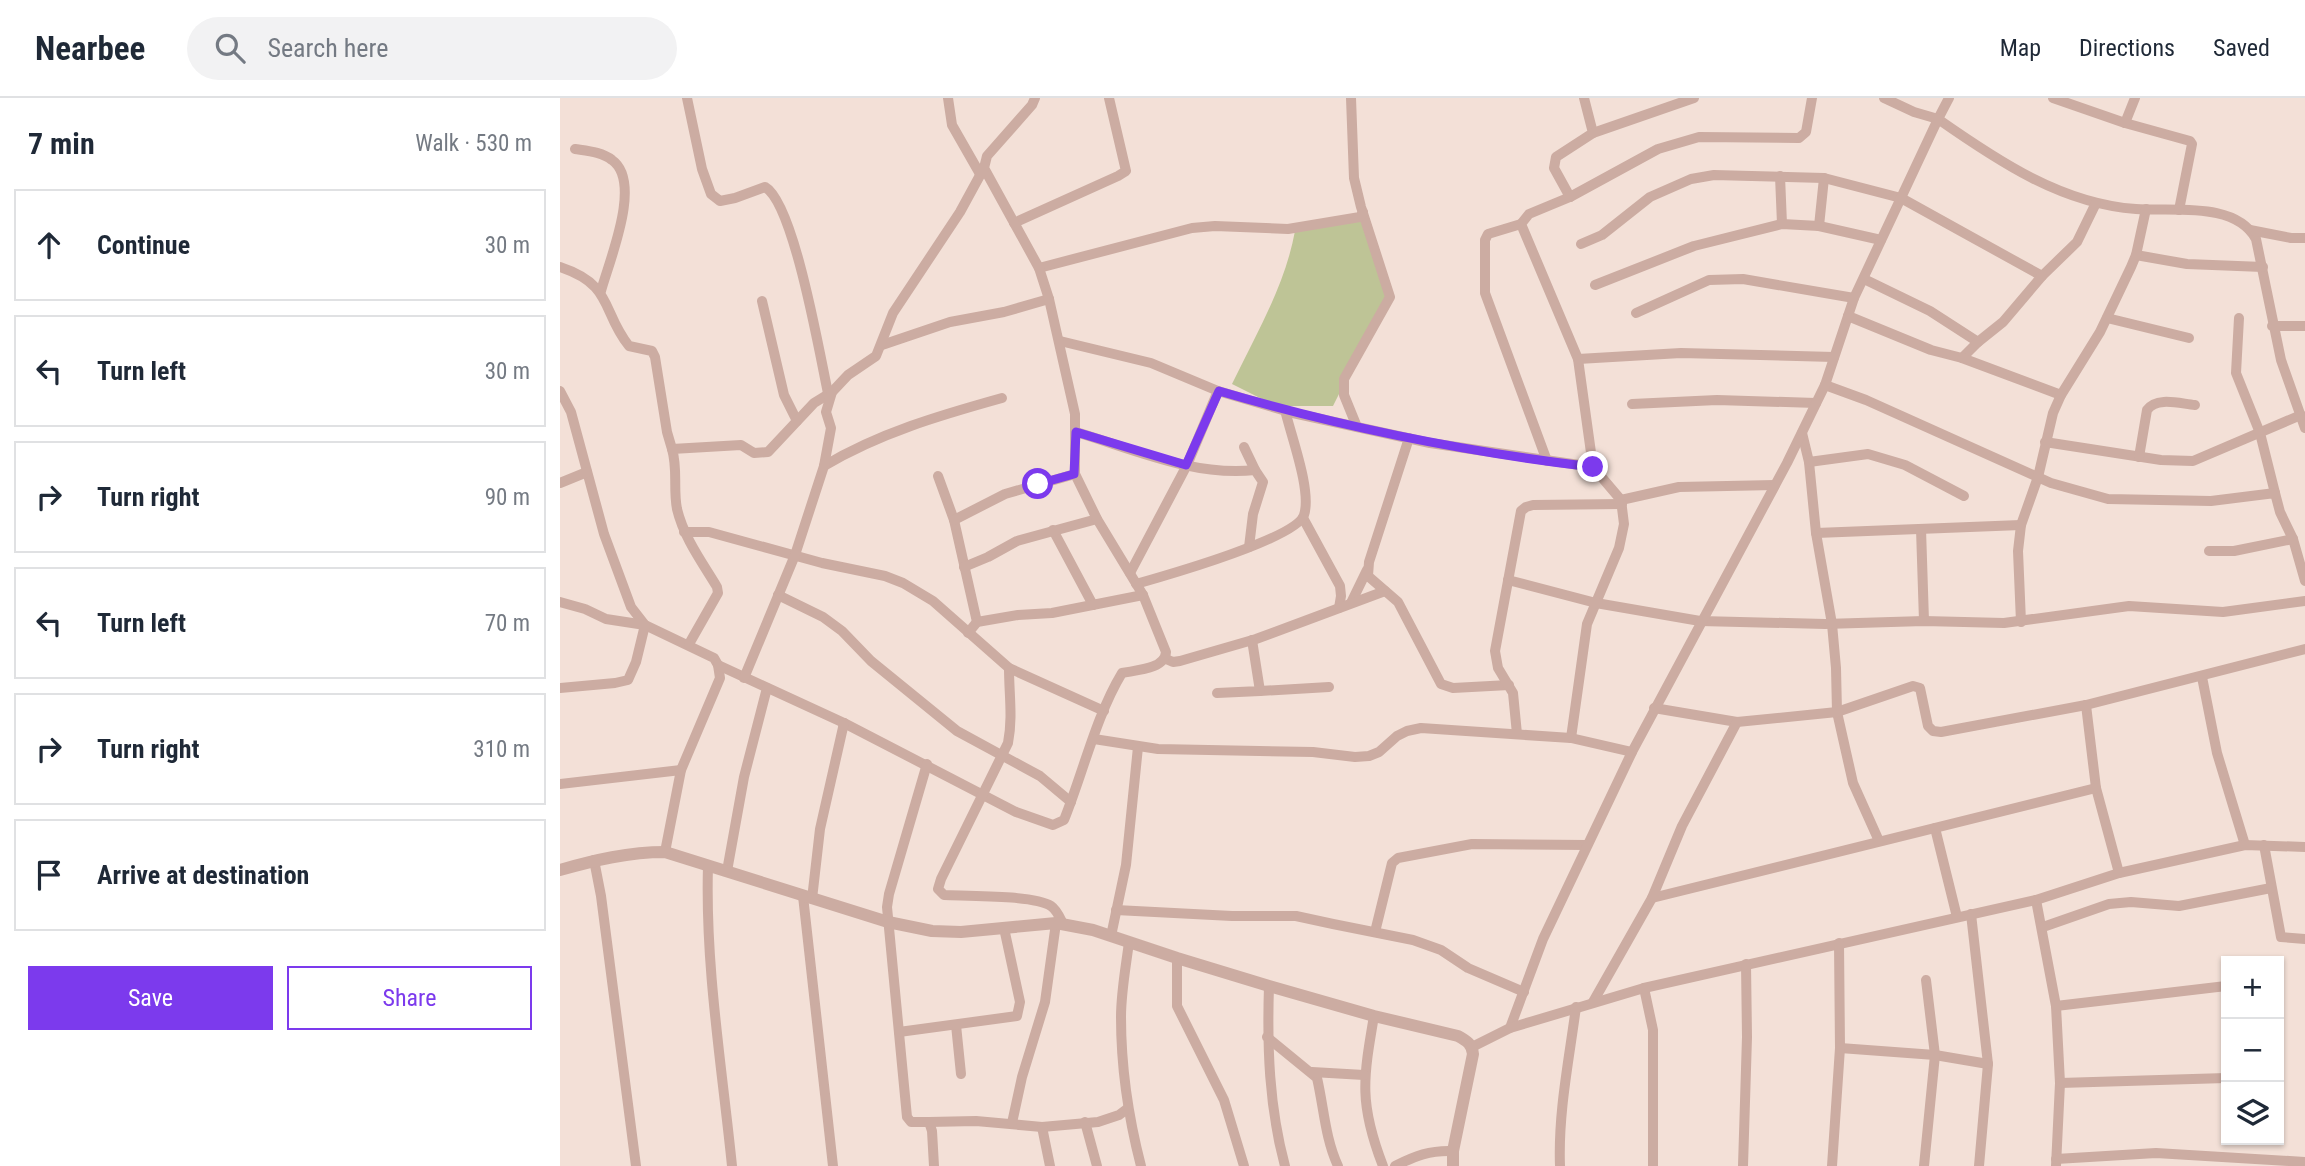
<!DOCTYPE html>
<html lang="en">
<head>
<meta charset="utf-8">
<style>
	:root { --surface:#fff; --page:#f2f2f3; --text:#1f2937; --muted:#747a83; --line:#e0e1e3; --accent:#7c3aed }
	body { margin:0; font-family:"Roboto Condensed",sans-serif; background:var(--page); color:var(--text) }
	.controls { position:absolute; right:21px; bottom:21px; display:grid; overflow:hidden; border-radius:0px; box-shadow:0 2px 5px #0004 }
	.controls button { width:63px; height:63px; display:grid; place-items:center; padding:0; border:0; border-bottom:2px solid var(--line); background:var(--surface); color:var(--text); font:35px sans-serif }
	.stop { position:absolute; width:21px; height:21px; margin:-16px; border:5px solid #7c3aed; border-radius:50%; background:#fff }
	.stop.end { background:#7c3aed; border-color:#fff; box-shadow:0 2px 7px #0008 }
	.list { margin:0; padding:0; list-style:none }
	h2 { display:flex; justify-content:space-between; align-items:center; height:91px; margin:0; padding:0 28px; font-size:30px }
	h2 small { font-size:23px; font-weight:400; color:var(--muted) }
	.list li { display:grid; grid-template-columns:46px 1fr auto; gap:21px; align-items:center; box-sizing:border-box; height:112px; margin:0 14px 14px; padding:0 14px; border:2px solid var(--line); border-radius:0px }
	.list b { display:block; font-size:26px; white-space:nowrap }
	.list em { font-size:23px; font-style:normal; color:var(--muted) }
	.actions { display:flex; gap:14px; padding:21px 28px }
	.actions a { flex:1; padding:16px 0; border:2px solid var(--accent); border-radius:0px; text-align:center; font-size:24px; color:var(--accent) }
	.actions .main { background:var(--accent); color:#fff }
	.icon { flex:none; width:38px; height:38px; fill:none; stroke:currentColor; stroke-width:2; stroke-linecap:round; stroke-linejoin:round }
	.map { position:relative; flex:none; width:1745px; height:1068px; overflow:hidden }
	header { display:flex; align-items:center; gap:42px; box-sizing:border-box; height:98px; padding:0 35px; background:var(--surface); border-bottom:2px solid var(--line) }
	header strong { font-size:33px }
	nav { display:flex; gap:38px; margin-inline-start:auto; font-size:24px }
	.search { width:490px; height:63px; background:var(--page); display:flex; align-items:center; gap:18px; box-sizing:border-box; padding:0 24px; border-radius:38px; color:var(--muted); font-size:26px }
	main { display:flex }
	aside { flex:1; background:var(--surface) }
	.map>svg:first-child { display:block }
	.green { fill:#bec496 }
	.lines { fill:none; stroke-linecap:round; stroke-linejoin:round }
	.minor { stroke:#ccaca2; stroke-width:10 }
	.tertiary { stroke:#ccaca2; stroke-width:12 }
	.route { stroke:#7c3aed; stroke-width:9 }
</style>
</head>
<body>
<header>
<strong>Nearbee</strong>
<div class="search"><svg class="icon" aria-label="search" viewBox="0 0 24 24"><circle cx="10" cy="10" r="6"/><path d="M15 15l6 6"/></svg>Search here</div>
<nav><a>Map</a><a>Directions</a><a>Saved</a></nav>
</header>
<main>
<aside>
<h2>7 min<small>Walk · 530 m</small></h2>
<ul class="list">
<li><svg class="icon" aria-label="ahead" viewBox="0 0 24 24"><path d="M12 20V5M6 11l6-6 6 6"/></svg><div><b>Continue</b></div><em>30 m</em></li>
<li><svg class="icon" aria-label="left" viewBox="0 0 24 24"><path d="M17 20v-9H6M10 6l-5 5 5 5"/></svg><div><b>Turn left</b></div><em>30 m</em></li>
<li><svg class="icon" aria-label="right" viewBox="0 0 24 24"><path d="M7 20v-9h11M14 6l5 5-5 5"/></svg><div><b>Turn right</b></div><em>90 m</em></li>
<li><svg class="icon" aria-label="left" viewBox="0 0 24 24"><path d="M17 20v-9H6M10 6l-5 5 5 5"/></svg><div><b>Turn left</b></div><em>70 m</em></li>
<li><svg class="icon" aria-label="right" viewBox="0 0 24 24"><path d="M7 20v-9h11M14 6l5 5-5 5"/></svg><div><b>Turn right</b></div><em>310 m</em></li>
<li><svg class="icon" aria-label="arrive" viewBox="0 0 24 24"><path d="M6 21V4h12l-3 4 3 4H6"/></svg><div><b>Arrive at destination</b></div></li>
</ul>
<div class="actions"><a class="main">Save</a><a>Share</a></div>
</aside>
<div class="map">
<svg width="1745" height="1068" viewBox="0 0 1745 1068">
	<rect width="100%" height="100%" fill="#f3e0d7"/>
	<!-- green -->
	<path class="green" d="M 800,121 L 829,196 L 773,308 L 716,308 L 672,286 C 696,236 725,188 735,133 Z"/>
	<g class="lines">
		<!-- minor -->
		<g class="minor">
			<path d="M 127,0 L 142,71 L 151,96 L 160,103 L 175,100 L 205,89 C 234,105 260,258 268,295"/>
			<path d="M 388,0 L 392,27 L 420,76"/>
			<path d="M 791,0 L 794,80 L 801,109 L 830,199 L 784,281 L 784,297 L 797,329"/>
			<path d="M 1024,0 L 1033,35 L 996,59 L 994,70 L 1010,99 L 969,116 L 961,126 L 1018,261 L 1033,369"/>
			<path d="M 1389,0 L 1378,21 C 1438,63 1502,106 1576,111 C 1613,114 1675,103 1696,141 L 1721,262 L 1745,330"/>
			<path d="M 1493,0 L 1565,25 L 1630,43 L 1632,46 L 1619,112"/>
			<path d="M 1565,25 L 1575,0"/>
			<path d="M 1033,35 L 1134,0"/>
			<path d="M 15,51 C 28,53 42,54 52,62 C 83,84 49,163 41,193"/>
			<path d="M 1220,78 L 1222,126"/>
			<path d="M 1010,99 L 1098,51 L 1139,39 L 1239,40 L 1246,34 L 1252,0"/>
			<path d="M 454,125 L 558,78 L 566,73 L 549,0"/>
			<path d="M 961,126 L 928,136 L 925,142 L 925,195 L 987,363"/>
			<path d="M 1259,128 L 1264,80"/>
			<path d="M 1690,132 L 1731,140 L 1745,140"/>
			<path d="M 1021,146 L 1042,137 L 1090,99 L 1131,81 L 1154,77 L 1264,80 L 1341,100 L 1482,178"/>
			<path d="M 1576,157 L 1627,166 L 1703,169"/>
			<path d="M 0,169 C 54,187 41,213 69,248 L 92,253 L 95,259 L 107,334 L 112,351"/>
			<path d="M 479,170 L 632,130 L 655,128 L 728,131 L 800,119 L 803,114"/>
			<path d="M 1304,181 L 1370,213 L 1418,244"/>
			<path d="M 1035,187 L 1134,148 L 1222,126 L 1259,128 L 1321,142"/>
			<path d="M 202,203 L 224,297 L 237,323"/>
			<path d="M 1076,215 L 1149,182 L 1183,181 L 1294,200"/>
			<path d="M 1288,218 L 1371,252 L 1402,260 L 1418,244 L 1443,224 L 1482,178 L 1517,144 L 1536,105"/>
			<path d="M 1547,220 L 1629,240"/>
			<path d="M 1679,220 L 1676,275 L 1700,335 L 1715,395"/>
			<path d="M 1712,228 L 1745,228"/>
			<path d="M 500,243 L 591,265 L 658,293 L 733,315 L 870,345 L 1033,369 L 1061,402 L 1064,426 L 1059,450 L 1027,526 L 1011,640"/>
			<path d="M 322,247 L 390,224 L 444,214 L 489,201"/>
			<path d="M 1402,260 L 1501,297"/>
			<path d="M 1018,261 L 1121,255 L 1274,259"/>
			<path d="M 1265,287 L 1306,302 L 1491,385 L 1548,401 L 1651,403 L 1715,395 L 1720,414 L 1733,441 L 1745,483"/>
			<path d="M 0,293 L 11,314 L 44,436 L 71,509 L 85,527 L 154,560 L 158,567 L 160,580 L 121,672 L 105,754"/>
			<path d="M 1072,306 L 1157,302 L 1256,305"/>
			<path d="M 516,334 C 573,351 635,379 695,372 L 703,384 L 693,416 L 689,449"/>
			<path d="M 1242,335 L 1249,364 L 1256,435 L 1272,526 L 1276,570 L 1277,614 L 1293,685 L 1319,743"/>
			<path d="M 849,340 L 809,464 L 808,478 L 838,504 L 881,586 L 893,590 L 949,587"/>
			<path d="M 1485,344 L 1601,362 L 1633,363 L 1741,317"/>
			<path d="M 684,349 L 695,372"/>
			<path d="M 1579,359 L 1587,312 C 1597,298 1621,306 1635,307"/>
			<path d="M 1249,364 L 1308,356 L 1345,367 L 1404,398"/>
			<path d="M 264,368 C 319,335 381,317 442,300"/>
			<path d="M 378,378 L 394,422 L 417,524"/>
			<path d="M 0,385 L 27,374"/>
			<path d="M 1061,402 L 1119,389 L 1215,387"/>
			<path d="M 743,420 L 780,488 L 781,498 L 779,510"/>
			<path d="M 394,422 L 445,396 L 515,376"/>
			<path d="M 1361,431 L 1364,523"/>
			<path d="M 493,432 L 533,507"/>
			<path d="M 124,434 L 149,434 L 262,465 L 325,478 L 343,485 L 373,503 L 449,570 L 544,613"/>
			<path d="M 1256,435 L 1461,427"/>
			<path d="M 1649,453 L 1674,453 L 1733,441"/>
			<path d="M 404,469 L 428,459 L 457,443 L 537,421"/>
			<path d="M 570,475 L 627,367 L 658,293"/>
			<path d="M 948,482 L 1036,505 L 1140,523 L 1265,526 L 1364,523 L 1444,525 L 1569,508 L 1663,514 L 1745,503"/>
			<path d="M 576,486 C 604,478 736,441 744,417 C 752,393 731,338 725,312"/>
			<path d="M 218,497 L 263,519 L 282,533 L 311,563 L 397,633 L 480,678 L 511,704"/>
			<path d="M 0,504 L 25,511 L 46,521 L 85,527 L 76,564 L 68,582 L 55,585 L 0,590"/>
			<path d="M 791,505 L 807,472"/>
			<path d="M 1461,524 L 1458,453 L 1461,427 L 1478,379 L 1493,315 L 1501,297 L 1540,234 L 1571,169 L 1576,157 L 1586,111"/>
			<path d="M 408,535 L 417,524 L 458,517 L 492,515 L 583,497"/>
			<path d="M 129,546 L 158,495 L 157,489 C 142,464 124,440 117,411 C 113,391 118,371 112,351 L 181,347 L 194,355 L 208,354 L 254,305 L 272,294"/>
			<path d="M 606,561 L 613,564 L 620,563 L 696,541 L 825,493"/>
			<path d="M 158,567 L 284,625 L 456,714 L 493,727 L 504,722 C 523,675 536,618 562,575 C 577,572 605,571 606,554 L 583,497 L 537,421 L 515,376 L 515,316 L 489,201 L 479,170 L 424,70 L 427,58 L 472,7 L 475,0"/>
			<path d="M 449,570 C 449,596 453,620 448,645 L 381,781 L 378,791 L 384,797 C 407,798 474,797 491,808 C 497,812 500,820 503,826"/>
			<path d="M 1642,579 L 1657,655 L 1685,747"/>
			<path d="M 184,580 L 235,457 L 264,368 L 271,330 L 266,314 L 272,294 L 288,277 L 316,258 L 333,215 L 400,114 L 424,70"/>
			<path d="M 700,593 L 769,589"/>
			<path d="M 657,595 L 700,593 L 692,542"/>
			<path d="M 1526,607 L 1536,690 L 1559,775"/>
			<path d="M 1094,610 L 1177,624 L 1277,614 L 1353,588 L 1360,590 L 1368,628 L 1373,633 L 1381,634 L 1526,607 L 1745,551"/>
			<path d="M 957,636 L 953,595 L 938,570 L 935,553 L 961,413 L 966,409 L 973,407 L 1062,406"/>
			<path d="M 534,641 L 598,651 L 753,654 L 795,659 L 809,658 L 819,654 L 837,638 L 847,633 L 861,630 L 1011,640 L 1072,654"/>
			<path d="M 367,666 L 329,796 L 327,809 L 347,1019 L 351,1024 L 369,1024 L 372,1033 L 374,1068"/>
			<path d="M 0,686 L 121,672"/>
			<path d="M 1375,730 L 1397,819"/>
			<path d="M 1704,747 L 1721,839 L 1745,841"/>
			<path d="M 34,762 L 41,798 L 76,1068"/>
			<path d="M 148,768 C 145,868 162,969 172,1068"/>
			<path d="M 167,773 L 184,679 L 207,590"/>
			<path d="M 243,798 L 273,1068"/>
			<path d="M 1092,800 L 1536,690"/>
			<path d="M 252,801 L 260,731 L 284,625"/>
			<path d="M 1476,802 L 1496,908 L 1500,985 L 1496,1068"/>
			<path d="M 556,812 L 672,818 L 736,818 L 773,826 L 853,842 L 881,852 L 908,870 L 964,894"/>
			<path d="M 1411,816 L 1428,966 L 1419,1068"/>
			<path d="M 1483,829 L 1549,806 L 1571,804 L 1619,808 L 1711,790"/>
			<path d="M 815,834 L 832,765 L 838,760 L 912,746 L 1027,747"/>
			<path d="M 551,838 L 566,767 L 578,649"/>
			<path d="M 569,844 C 566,868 561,894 561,919 C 561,970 568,1018 581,1068"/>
			<path d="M 617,860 L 617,908 L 664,1002 L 684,1068"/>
			<path d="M 709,888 C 707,949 709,1009 725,1068"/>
			<path d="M 1084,890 L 1093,932 L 1093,1068"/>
			<path d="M 1033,904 L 1092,800 L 1122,728 L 1177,624"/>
			<path d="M 1496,908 L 1666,888"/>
			<path d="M 814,918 C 803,982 799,1006 823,1068"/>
			<path d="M 396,927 L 401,976"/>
			<path d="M 950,930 L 983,841 L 1072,654 L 1227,365 L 1265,287 L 1294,200 L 1378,21 L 1354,14 L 1324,0"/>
			<path d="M 339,934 L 457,918 L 460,904 L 444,830"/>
			<path d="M 707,939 L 757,980 C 764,1010 765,1040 778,1068"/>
			<path d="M 912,949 L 950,930 L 1084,890 L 1476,802 L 1559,775 L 1685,747 L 1745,749"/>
			<path d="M 1280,950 L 1375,957 L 1428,966"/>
			<path d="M 752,974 L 804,977"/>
			<path d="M 1500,985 L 1666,980"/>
			<path d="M 369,1024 L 416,1023 L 482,1029 L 538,1024 L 559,1017 L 567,1011"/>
			<path d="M 525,1024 L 537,1068"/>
			<path d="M 452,1025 L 462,979 L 485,904 L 496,825"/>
			<path d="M 482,1029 L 490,1068"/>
			<path d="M 1496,1061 L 1596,1055 L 1745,1064"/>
			<path d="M 835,1068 C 855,1058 870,1052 893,1053"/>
			<path d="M 1000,1068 C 998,1015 1009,962 1016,909"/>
			<path d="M 1183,1068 L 1187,939 L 1186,866"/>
			<path d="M 1272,1068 L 1280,950 L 1279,845"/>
			<path d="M 1364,1068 L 1375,957 L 1366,882"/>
		</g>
		<!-- tertiary -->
		<path class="tertiary" d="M 0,772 C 35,762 69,754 105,754 L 328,824 L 372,833 L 401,834 L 496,825 L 533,832 L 617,860 L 709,888 L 814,918 L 898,938 C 907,943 912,946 913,956 L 893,1053 L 893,1068"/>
	</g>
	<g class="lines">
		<!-- route -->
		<path class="route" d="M 478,386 L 514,376 L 516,334 L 626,367 L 659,293 C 781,329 906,354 1033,369"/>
	</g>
</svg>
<div class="controls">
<button>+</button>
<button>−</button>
<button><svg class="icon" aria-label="layers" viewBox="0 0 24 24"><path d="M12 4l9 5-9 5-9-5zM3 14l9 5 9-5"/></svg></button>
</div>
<div class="stop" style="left:478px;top:386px"></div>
<div class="stop end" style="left:1033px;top:369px"></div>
</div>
</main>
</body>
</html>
